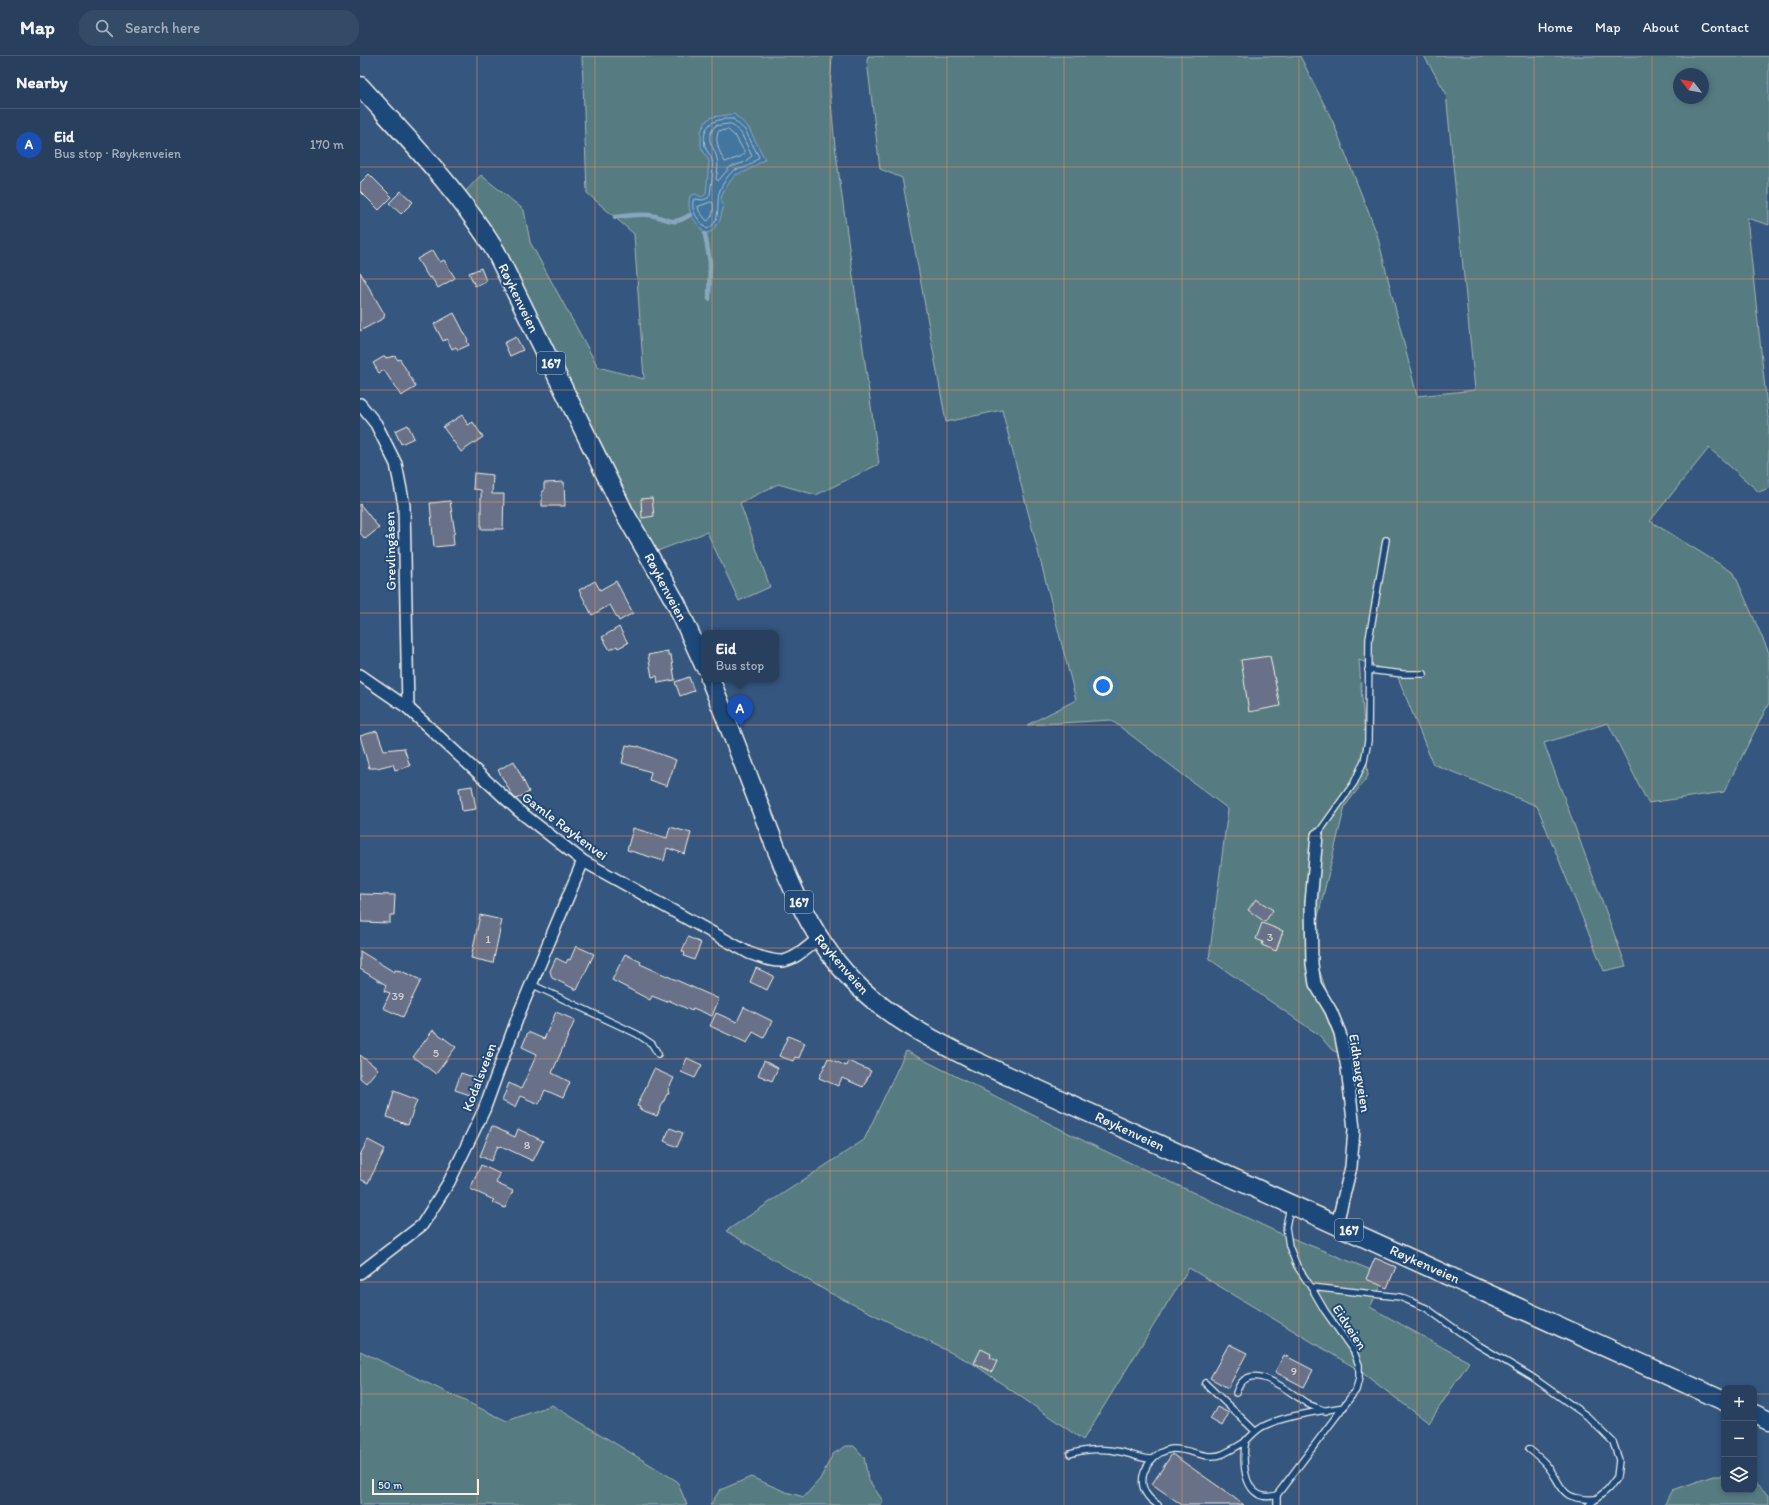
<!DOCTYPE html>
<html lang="en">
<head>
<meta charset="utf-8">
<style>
	:root { --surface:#28405e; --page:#344b67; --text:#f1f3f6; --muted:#a5afbc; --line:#445973; --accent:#8bbbb9 }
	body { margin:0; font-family:Itim,sans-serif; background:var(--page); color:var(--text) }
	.controls { position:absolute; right:12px; bottom:12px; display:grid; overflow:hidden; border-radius:8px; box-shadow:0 2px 6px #0003 }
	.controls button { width:36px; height:36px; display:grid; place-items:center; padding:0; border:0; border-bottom:1px solid var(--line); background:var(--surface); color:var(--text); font:20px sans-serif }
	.compass { position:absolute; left:1313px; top:12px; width:36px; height:36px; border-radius:50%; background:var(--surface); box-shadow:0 2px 6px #0003; rotate:301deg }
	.scale { position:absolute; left:12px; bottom:10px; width:107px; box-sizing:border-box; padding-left:4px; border:2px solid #f4f1e8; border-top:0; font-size:11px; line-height:14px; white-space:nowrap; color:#f4f1e8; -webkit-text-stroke:3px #1f4a7a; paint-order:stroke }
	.you { position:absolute; left:743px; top:630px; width:14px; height:14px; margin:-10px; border:3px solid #fff; border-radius:50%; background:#1a73e8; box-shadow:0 0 0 6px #1a73e833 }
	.badge { display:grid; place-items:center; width:26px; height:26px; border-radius:50%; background:var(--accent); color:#fff; font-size:13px; font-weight:700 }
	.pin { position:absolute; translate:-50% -33px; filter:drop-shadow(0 1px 2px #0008) }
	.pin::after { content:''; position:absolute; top:21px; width:14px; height:12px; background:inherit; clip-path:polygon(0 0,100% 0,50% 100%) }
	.popup { position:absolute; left:341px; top:574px; width:78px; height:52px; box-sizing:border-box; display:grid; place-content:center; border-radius:8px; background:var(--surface); filter:drop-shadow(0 1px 3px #0005); font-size:13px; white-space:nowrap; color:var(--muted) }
	.popup b { font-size:15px; color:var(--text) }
	.popup::after { content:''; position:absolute; left:50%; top:100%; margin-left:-8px; border:8px solid transparent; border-top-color:var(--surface) }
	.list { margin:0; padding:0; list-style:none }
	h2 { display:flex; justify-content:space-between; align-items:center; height:52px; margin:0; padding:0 16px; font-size:17px }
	h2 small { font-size:13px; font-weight:400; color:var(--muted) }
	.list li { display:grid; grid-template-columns:26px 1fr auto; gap:12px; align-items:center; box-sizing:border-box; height:72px; padding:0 16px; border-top:1px solid var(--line) }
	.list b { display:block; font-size:15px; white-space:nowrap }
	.list p { margin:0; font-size:13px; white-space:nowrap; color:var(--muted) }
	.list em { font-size:13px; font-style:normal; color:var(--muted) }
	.icon { flex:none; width:22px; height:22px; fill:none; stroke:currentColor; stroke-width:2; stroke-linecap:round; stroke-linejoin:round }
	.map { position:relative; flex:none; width:1409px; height:1449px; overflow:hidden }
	header { display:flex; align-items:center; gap:24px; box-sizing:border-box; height:56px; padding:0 20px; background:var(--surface); border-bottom:1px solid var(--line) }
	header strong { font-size:19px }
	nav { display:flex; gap:22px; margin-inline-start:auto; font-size:14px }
	.search { width:280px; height:36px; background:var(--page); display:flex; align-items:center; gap:10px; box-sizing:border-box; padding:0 14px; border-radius:16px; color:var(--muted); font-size:15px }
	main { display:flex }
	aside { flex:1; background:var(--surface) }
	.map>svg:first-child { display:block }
	.green { fill:#577c82; stroke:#a6b6b5; fill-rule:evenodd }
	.water { fill:#42769f; stroke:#89a7bc }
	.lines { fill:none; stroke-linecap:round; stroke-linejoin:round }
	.shore { stroke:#adc0cb; stroke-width:1 }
	.stream { stroke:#89a7bc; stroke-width:4.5 }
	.building { fill:#687188; stroke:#f4f1e8 }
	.service-casing { stroke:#f4f1e8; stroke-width:8 }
	.minor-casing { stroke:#f4f1e8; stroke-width:14 }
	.primary-casing { stroke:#f4f1e8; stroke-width:21 }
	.service { stroke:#1f4a7a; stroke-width:5.5 }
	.minor { stroke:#1f4a7a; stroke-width:11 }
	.primary { stroke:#1f4a7a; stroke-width:18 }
	.grid { fill:none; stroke:#ec8e59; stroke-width:1; stroke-opacity:0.55 }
	.labels { text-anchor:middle; stroke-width:4; stroke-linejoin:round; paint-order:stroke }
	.number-label { font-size:12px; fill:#d1d1d0 }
	.shield { fill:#1f4a7a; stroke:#b4bfc7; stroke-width:1 }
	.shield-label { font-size:13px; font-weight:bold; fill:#f4f1e8 }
	.street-label { font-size:14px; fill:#f4f1e8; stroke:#1f4a7a }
</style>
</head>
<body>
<header>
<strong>Map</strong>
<div class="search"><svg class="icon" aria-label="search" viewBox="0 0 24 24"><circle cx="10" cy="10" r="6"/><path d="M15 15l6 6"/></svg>Search here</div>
<nav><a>Home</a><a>Map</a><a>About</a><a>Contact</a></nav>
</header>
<main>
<aside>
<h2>Nearby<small></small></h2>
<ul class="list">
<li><span class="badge" style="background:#1a4fb4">A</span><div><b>Eid</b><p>Bus stop · Røykenveien</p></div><em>170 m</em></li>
</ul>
</aside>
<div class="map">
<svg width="1409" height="1449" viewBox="0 0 1409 1449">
	<rect width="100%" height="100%" fill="#35567e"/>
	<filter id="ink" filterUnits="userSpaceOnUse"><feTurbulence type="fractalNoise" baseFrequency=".025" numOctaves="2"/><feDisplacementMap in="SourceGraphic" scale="8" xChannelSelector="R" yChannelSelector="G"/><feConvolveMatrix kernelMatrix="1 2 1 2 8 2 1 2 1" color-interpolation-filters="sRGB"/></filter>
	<g filter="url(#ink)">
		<!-- green -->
		<g class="green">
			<path d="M 222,0 L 472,0 L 470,34 L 475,90 L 519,408 L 456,439 L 418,428 L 380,447 L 410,531 L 379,545 L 347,476 L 295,496 L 161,232 L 104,137 L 121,119 L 164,154 L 170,186 L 238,311 L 284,323 L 274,178 L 227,137 Z"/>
			<path d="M 508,0 L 940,0 L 973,66 L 1017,178 L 1057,340 L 1115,334 L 1086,37 L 1064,0 L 1409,0 L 1409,169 L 1387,162 L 1408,361 L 1409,362 L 1409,432 L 1399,436 L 1349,392 L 1290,465 L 1374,517 L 1409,597 L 1409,647 L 1364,736 L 1288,747 L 1248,667 L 1184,687 L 1266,910 L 1244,915 L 1177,750 L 1073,708 L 1037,619 L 999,604 L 1008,720 L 985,750 L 951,889 L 971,949 L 978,997 L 972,994 L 959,979 L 849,903 L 868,753 L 751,664 L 667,669 L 716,644 L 642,354 L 586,366 L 542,122 L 520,113 L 507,5 ZM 1319,18 L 1343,18 L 1343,42 L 1319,42 Z"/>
			<path d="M 546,995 L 726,1086 L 917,1176 L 1026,1220 L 1010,1251 L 1109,1306 L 1069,1367 L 997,1313 L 829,1212 L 723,1384 L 612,1307 L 468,1236 L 366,1175 L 504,1084 Z"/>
			<path d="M 0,1295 L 147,1365 L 192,1349 L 317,1425 L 327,1449 L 0,1449 Z"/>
			<path d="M 486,1390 L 494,1390 L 504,1401 L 508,1423 L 523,1445 L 521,1449 L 350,1449 L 360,1434 L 391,1421 L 426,1436 L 444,1441 L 460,1423 L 473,1398 Z"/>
			<path d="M 1353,1420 L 1364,1420 L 1364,1434 L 1394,1434 L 1394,1426 L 1409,1439 L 1409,1449 L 1304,1449 L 1313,1434 Z"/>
		</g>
		<!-- water -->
		<path class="water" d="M 374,58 L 388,71 L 405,103 L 387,115 L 375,119 L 364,134 L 361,142 L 363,152 L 360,164 L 352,175 L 345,178 C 335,164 326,158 330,140 L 335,138 L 342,141 L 346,138 L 349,105 L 341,91 L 341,75 L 347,64 L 352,61 Z"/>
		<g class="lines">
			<!-- shore -->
			<g class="shore">
				<path d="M 373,63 L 385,74 L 399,101 C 395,105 389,110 384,112 C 380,113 375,113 372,116 C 368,119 362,129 360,134 C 355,146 363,166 347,173 C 339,165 329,154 334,143 L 343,144 L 348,142 L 350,139 C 351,130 354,112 352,104 C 351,99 346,95 345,90 C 341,68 354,62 373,63 Z"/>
				<path d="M 371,68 L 381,77 L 392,100 L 383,107 L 370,111 L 358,125 L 356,123 C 357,117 359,109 357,103 C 355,90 343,85 355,70 Z"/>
				<path d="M 368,74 L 376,81 L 385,97 L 380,101 L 365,106 C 361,100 353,83 359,75 Z"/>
				<path d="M 351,146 L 353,147 C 354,154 353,162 347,165 L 339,155 L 338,151 Z"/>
			</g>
			<!-- stream -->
			<g class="stream">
				<path d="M 255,161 C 266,160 278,158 289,159 C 310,161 308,172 330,159"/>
				<path d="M 345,178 L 350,206 L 349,243"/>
			</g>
		</g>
		<!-- building -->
		<g class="building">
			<path d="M 9,118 L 32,141 L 19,154 L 0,135 L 0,127 Z"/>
			<path d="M 41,135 L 53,146 L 41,158 L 29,147 Z"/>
			<path d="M 73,194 L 80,206 L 84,204 L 95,222 L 78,232 L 71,221 L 69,222 L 57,203 Z"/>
			<path d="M 121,212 L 126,225 L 115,230 L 109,217 Z"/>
			<path d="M 0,216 L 25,259 L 24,260 L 24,262 L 0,275 Z"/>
			<path d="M 94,257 L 108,284 L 107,285 L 109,289 L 98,294 L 96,291 L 92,293 L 87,283 L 83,285 L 74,268 Z"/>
			<path d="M 156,281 L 163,294 L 150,300 L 144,287 Z"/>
			<path d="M 25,300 L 26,302 L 35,300 L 38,304 L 40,303 L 56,331 L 41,340 L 24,314 L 19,317 L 13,307 Z"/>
			<path d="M 102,359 L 108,369 L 113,366 L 123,381 L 101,396 L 83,371 Z"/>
			<path d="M 48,369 L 54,382 L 41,388 L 35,375 Z"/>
			<path d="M 114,417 L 133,419 L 132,438 L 144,438 L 143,473 L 121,473 L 121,434 L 113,433 Z"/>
			<path d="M 204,426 L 205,450 L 182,450 L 182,435 L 184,435 L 184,427 Z"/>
			<path d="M 292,442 L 294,460 L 282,462 L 281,443 Z"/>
			<path d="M 90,445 L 95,477 L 93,478 L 94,489 L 74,491 L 70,447 Z"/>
			<path d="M 0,448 L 19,472 L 5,483 L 0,477 Z"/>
			<path d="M 235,525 L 240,534 L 256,525 L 273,557 L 259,565 L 250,549 L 232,559 L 219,534 Z"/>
			<path d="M 259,571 L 268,587 L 258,592 L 257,590 L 250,594 L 242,581 Z"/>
			<path d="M 308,595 L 308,599 L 311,599 L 315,624 L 298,627 L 297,620 L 292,621 L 288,599 Z"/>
			<path d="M 910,600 L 920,650 L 889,656 L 881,604 Z"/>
			<path d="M 329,621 L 334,635 L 320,640 L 315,626 Z"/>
			<path d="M 17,675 L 24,694 L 44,692 L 50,710 L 35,714 L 33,708 L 17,712 L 9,712 L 0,680 Z"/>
			<path d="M 266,689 L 278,691 L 278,690 L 316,704 L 307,730 L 289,724 L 291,716 L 262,707 Z"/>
			<path d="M 154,705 L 169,736 L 156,743 L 152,739 L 138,714 Z"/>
			<path d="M 112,730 L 116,753 L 102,755 L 99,732 Z"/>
			<path d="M 310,771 L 331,777 L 325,798 L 307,792 L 304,805 L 267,794 L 273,772 L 307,782 Z"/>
			<path d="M 0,838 L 35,839 L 34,859 L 30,859 L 30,867 L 1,866 Z"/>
			<path d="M 896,843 L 913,854 L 905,866 L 888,854 Z"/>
			<path d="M 120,859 L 142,864 L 133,907 L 111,902 Z"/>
			<path d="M 902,867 L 923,875 L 916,895 L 902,889 L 903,886 L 896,883 Z"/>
			<path d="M 328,881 L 341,887 L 334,904 L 324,900 L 325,897 L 322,895 Z"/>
			<path d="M 216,890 L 234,898 L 217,934 L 192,922 L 190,915 L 196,902 L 206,907 L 208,903 L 210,904 Z"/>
			<path d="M 0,895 L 34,916 L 35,914 L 41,915 L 61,924 L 43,961 L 23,952 L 30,937 L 24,935 L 26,929 L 0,913 Z"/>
			<path d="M 265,898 L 281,906 L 280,908 L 359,943 L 352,960 L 333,952 L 332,955 L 308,944 L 307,946 L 292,940 L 290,944 L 252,924 Z"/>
			<path d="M 396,912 L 414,920 L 407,934 L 390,926 Z"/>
			<path d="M 384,951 L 412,965 L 404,982 L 393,976 L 387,987 L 350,970 L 356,957 L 377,966 Z"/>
			<path d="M 196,956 L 215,964 L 192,1017 L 210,1026 L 203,1042 L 185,1034 L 179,1048 L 160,1040 L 155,1051 L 142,1045 L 149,1027 L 161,1033 L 177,998 L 162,991 L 168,976 L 184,983 Z"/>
			<path d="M 73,974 L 96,991 L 76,1018 L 53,1001 Z"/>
			<path d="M 428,980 L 445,987 L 439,1002 L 435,1001 L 433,1005 L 419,1000 Z"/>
			<path d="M 0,999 L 18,1013 L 6,1027 L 0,1022 Z"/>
			<path d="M 327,1002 L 342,1009 L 335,1022 L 321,1016 Z"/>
			<path d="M 468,1002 L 486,1010 L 488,1005 L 511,1015 L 503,1031 L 482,1022 L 478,1030 L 459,1022 Z"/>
			<path d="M 404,1005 L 418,1012 L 412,1025 L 398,1019 Z"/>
			<path d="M 294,1013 L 314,1022 L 308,1034 L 309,1038 L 307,1038 L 297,1060 L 279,1053 L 280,1051 L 277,1050 Z"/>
			<path d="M 101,1017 L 116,1022 L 110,1039 L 95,1034 Z"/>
			<path d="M 34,1035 L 57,1044 L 48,1069 L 27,1061 Z"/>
			<path d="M 132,1070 L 155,1081 L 158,1073 L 183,1085 L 173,1105 L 141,1090 L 140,1091 L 138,1090 L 131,1105 L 120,1100 Z"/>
			<path d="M 310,1072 L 323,1077 L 317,1091 L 304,1085 Z"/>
			<path d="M 8,1084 L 25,1093 L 8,1127 L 0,1123 L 0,1099 Z"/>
			<path d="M 121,1109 L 140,1118 L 136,1127 L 153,1135 L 145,1152 L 132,1146 L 134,1144 L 110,1133 Z"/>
			<path d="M 1015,1202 L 1036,1211 L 1027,1232 L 1006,1223 Z"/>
			<path d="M 869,1288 L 887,1297 L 868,1332 L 850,1322 Z"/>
			<path d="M 621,1293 L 631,1298 L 630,1301 L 637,1305 L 632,1316 L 614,1307 Z"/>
			<path d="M 924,1299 L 953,1314 L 944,1331 L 915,1316 Z"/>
			<path d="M 857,1351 L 869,1357 L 862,1370 L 850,1363 Z"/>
			<path d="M 812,1398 L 865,1435 L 884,1449 L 822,1449 L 792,1428 Z"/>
		</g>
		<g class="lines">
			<!-- service casing -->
			<g class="service-casing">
				<g id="service">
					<path d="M 1008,614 L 1043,618 L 1064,618"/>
					<path d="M 957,779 L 994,727 L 1004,705 L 1008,685 L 1009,583 L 1026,484"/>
					<path d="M 171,928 L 277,978 L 292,988 L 298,998"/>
					<path d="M 951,1231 L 1040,1241 L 1066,1252 L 1115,1287 L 1172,1321 L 1227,1360 L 1253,1386 L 1259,1404 L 1257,1421 L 1248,1433 L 1229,1449"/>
					<path d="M 845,1327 L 895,1375"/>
					<path d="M 876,1337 C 888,1299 930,1337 948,1348 C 953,1351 960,1352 966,1355"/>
					<path d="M 886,1384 C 881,1406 884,1449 917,1439"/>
					<path d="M 1169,1393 C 1174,1397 1179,1401 1184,1406 C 1205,1428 1196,1445 1235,1443"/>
					<path d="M 710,1398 C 725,1393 745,1392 761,1396 C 772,1398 780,1403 792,1403"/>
					<path d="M 917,1439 L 996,1334 L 999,1322 L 999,1309 L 994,1296 L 965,1255 L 951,1231 L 937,1210 L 929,1190 L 926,1171 L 930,1150"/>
					<path d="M 798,1449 C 791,1444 785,1439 783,1430 C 780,1413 795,1395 812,1393 C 830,1392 846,1405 863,1398 C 871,1394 881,1389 887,1384 C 893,1378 898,1372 906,1369 C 930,1358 959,1356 984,1351"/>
					<path d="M 917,1449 L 917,1439"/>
				</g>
			</g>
			<!-- minor casing -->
			<g class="minor-casing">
				<g id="minor">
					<path d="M 0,348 L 16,368 L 36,408 L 44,449 L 48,652"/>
					<path d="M 0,619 L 48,652 L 159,755 L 223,805 L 389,897 C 427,911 428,907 459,882"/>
					<path d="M 957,779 L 951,847 L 952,908 L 955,928 L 971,955 L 980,977 L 987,1012 L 994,1073 L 991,1111 L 977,1168"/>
					<path d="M 0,1217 L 62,1169 L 89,1126 L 124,1054 L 160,955 L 223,805"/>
				</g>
			</g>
			<!-- primary casing -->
			<g class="primary-casing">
				<g id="primary">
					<path d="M 0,30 C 47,82 100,136 136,196 L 264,456 L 316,547 L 344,609"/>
					<path d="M 350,623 C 369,669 386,715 404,761 C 428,824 451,886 501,933 C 534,964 573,984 613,1004 L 1364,1345"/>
					<path d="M 1394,1358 L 1409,1365"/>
				</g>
			</g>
			<!-- service -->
			<use href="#service" class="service"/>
			<!-- minor -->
			<use href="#minor" class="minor"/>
			<!-- primary -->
			<use href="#primary" class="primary"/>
		</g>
	</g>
	<!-- grid -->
	<path class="grid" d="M 117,0 L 117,1449M 235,0 L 235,1449M 352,0 L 352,1449M 470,0 L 470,1449M 587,0 L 587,1449M 704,0 L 704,1449M 822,0 L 822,1449M 939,0 L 939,1449M 1057,0 L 1057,1449M 1174,0 L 1174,1449M 1292,0 L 1292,1449M 0,111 L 1409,111M 0,223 L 1409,223M 0,334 L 1409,334M 0,446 L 1409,446M 0,557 L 1409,557M 0,669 L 1409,669M 0,780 L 1409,780M 0,892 L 1409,892M 0,1003 L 1409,1003M 0,1115 L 1409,1115M 0,1226 L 1409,1226M 0,1338 L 1364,1338M 1394,1338 L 1409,1338"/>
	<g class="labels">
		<!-- number labels -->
		<g class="number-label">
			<text x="910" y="885">3</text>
			<text x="128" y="887">1</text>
			<text x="38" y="944">39</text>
			<text x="76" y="1001">5</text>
			<text x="167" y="1093">8</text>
			<text x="934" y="1319">9</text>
		</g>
		<!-- shield labels -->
		<g class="shield">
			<rect x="177" y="296" width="28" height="22" rx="3"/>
			<rect x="425" y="835" width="28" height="22" rx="3"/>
			<rect x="975" y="1163" width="28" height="22" rx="3"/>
		</g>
		<g class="shield-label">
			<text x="191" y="312">167</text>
			<text x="439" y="851">167</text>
			<text x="989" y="1179">167</text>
		</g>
		<!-- street labels -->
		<g class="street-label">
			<text transform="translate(159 242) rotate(64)" y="5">Røykenveien</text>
			<text transform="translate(30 495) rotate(-91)" y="5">Grevlingåsen</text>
			<text transform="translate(306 531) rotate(62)" y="5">Røykenveien</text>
			<text transform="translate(205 770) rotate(37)" y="5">Gamle Røykenvei</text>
			<text transform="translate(482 908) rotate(49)" y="5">Røykenveien</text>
			<text transform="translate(1000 1017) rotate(81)" y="5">Eidhaugveien</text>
			<text transform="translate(119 1021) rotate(-69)" y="5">Kodalsveien</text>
			<text transform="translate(770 1075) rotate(25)" y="5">Røykenveien</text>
			<text transform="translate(1065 1208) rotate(24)" y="5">Røykenveien</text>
			<text transform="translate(990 1271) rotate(57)" y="5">Eidveien</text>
		</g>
	</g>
</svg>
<div class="controls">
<button>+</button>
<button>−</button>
<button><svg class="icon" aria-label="layers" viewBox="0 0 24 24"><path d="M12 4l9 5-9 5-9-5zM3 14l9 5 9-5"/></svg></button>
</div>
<svg class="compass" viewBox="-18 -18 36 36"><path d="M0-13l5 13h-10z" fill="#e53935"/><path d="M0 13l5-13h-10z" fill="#a5afbc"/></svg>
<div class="scale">50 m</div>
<div class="you"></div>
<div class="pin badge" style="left:380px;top:672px;background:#1a4fb4">A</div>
<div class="popup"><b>Eid</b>Bus stop</div>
</div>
</main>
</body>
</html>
